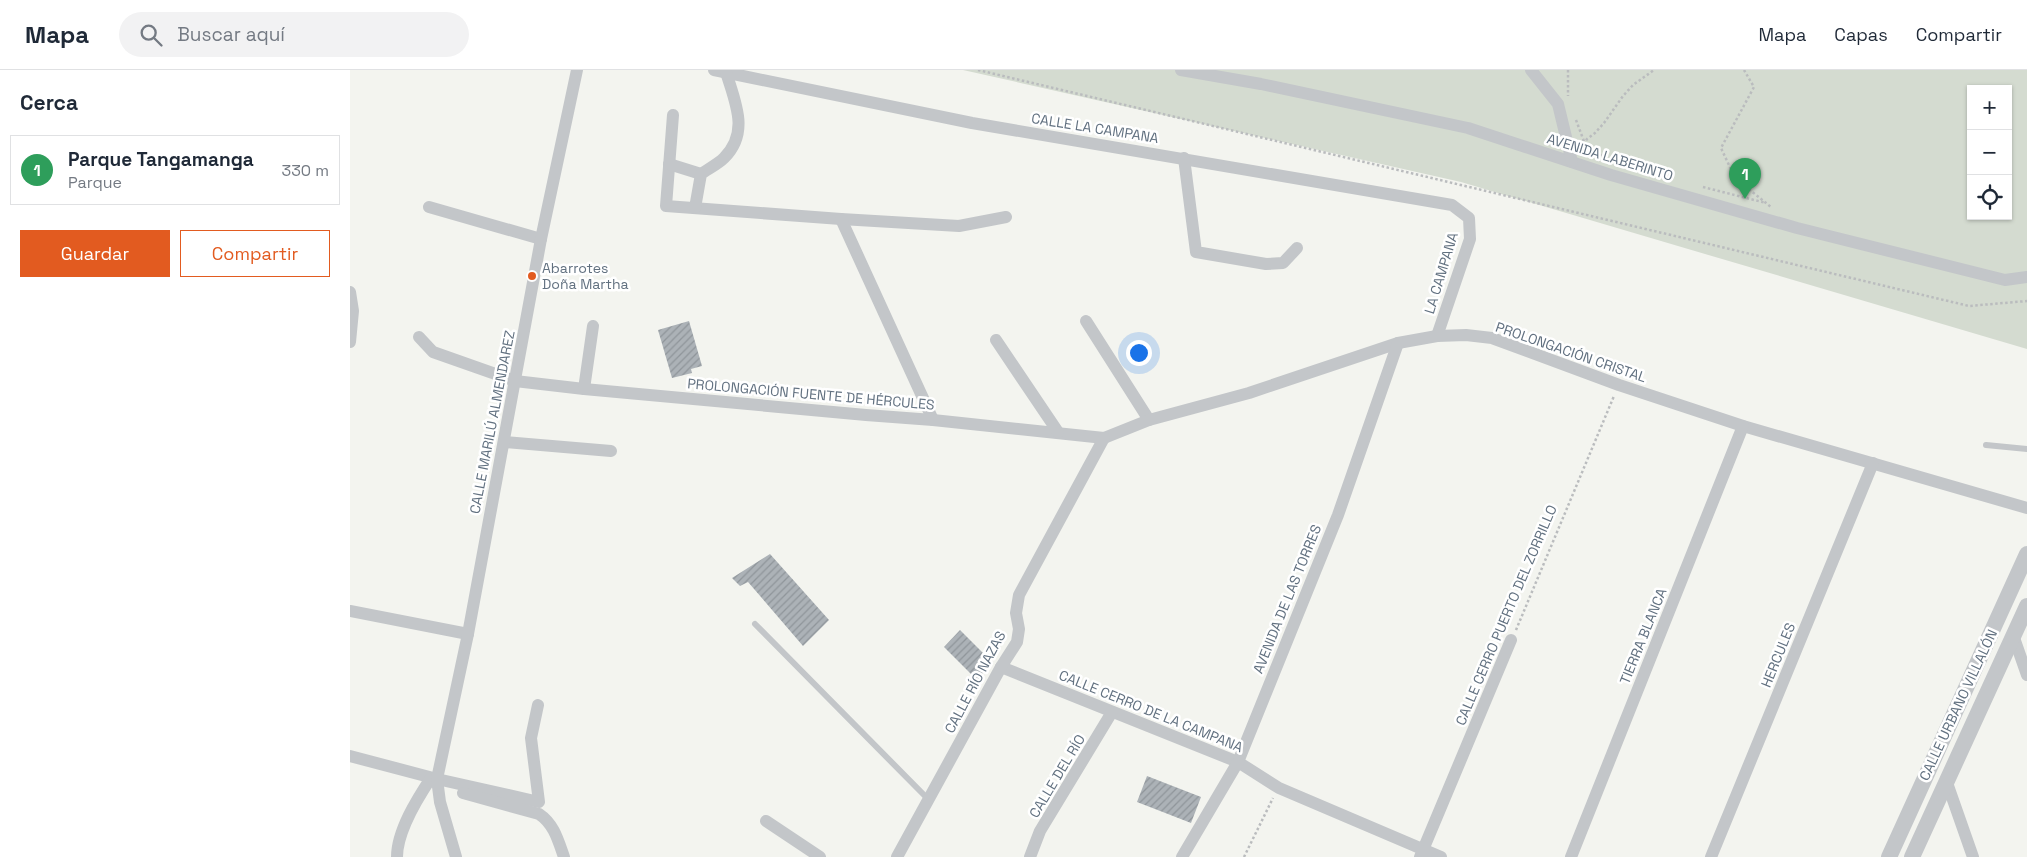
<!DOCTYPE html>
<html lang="es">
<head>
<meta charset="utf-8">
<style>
	:root { --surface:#fff; --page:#f2f2f3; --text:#1f2937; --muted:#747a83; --line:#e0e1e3; --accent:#e25b20 }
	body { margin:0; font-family:"Space Grotesk",sans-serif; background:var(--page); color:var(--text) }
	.controls { position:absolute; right:15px; top:15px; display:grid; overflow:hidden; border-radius:0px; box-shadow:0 1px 4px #0004 }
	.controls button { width:45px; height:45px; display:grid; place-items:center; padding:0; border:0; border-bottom:1px solid var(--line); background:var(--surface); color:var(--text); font:25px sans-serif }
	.you { position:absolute; left:788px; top:282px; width:18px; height:18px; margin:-12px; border:4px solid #fff; border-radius:50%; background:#1a73e8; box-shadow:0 0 0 8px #1a73e833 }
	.badge { display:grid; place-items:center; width:32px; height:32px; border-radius:50%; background:var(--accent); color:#fff; font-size:16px; font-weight:700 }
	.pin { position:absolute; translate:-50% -41px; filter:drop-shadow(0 1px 2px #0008) }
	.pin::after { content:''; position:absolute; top:26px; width:18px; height:15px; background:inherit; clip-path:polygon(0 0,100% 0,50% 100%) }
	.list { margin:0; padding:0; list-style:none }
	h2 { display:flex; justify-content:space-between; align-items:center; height:65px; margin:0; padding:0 20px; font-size:21px }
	h2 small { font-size:16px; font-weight:400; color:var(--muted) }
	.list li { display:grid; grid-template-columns:32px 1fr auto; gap:15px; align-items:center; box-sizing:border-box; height:70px; margin:0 10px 10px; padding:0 10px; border:1px solid var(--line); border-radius:0px }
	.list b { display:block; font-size:19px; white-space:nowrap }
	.list p { margin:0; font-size:16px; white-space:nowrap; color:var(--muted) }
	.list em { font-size:16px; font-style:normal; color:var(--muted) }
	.actions { display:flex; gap:10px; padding:15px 20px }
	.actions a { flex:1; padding:11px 0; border:1px solid var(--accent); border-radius:0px; text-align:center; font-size:18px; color:var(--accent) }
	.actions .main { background:var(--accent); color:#fff }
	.icon { flex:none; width:28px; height:28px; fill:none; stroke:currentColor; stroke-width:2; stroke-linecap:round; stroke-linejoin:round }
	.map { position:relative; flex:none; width:1677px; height:787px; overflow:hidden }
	header { display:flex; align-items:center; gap:30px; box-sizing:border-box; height:70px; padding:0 25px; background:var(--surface); border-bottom:1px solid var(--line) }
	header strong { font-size:24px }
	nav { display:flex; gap:28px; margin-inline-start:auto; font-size:18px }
	.search { width:350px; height:45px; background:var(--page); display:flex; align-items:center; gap:12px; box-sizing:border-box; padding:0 18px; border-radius:28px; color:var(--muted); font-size:19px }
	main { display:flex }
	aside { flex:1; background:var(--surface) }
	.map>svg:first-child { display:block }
	.park { fill:#d4dbd0; fill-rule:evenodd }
	.building { fill:url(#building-hatch) }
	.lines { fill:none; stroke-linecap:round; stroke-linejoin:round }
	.path { stroke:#babcbe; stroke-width:2.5; stroke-dasharray:2.5 2.5; stroke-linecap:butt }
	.service { stroke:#c3c6c9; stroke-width:6 }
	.minor { stroke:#c3c6c9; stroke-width:12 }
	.tertiary { stroke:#c3c6c9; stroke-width:16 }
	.poi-dot { fill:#e25b20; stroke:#fff; stroke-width:2 }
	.labels { text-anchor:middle; stroke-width:5; stroke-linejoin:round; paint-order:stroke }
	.street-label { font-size:14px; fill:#627180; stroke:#fff }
	.poi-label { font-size:14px; fill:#627180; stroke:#fff; text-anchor:start }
</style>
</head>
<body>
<header>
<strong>Mapa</strong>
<div class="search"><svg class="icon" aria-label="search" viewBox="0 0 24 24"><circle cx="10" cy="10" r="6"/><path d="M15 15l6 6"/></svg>Buscar aquí</div>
<nav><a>Mapa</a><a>Capas</a><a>Compartir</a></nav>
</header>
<main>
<aside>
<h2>Cerca<small></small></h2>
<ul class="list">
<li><span class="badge" style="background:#2e9e5b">1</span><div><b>Parque Tangamanga</b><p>Parque</p></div><em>330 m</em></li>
</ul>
<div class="actions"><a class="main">Guardar</a><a>Compartir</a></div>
</aside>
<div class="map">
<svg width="1677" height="787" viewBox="0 0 1677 787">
	<defs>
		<pattern id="building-hatch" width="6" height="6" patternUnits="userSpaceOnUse" patternTransform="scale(1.25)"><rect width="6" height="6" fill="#acb2b7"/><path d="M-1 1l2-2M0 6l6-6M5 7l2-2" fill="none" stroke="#8f959a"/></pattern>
	</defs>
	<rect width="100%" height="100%" fill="#f3f4ef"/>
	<!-- park -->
	<path class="park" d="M 613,0 L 1677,0 L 1677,279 L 1111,112 ZM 1621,19 L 1658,19 L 1658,146 L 1621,146 Z"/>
	<!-- building -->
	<g class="building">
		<path d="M 339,251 L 352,296 L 341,299 L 342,303 L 322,308 L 308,260 Z"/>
		<path d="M 420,484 L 479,550 L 453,576 L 398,512 L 390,516 L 382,508 Z"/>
		<path d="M 610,560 L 640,590 L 628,611 L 594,577 Z"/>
		<path d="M 797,706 L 851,727 L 841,753 L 787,732 Z"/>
	</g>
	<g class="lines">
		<!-- path -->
		<g class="path">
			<path d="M 628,0 L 1619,236 L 1677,231"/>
			<path d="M 1218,0 L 1218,26"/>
			<path d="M 1394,0 L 1404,17 L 1371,78 L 1385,108 L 1421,137"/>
			<path d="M 1226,50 L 1235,74 L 1261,91"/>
			<path d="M 1231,79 L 1237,69 L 1245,63 L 1254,53 L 1273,26 L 1283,15 L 1304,0"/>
			<path d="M 1353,117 L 1416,133"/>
			<path d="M 1166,560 L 1264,326"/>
			<path d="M 894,787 L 923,728"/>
		</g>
		<!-- service -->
		<g class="service">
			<path d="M 1636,375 L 1677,379"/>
			<path d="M 405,554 L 578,729"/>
		</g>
		<!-- minor -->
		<g class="minor">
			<path d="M 364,0 L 622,53 L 1102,135 L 1119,148 L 1120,169 L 1087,266"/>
			<path d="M 831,0 L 911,14 L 1118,58 L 1261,105 L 1447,158 L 1655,210 L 1677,207"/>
			<path d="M 1181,0 L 1208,34 L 1222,92"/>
			<path d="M 323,45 L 316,136 L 491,149 L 609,156 L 656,147"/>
			<path d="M 834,88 L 846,182 L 916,194 L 933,193 L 947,178"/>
			<path d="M 319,94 L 351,104"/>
			<path d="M 79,137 L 191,169"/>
			<path d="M 345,138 L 351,104 C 358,99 368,94 374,88 C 400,62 385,32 376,2"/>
			<path d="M 491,149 L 583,350"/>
			<path d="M 0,222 L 3,241 L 0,272"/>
			<path d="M 736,251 L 799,350"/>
			<path d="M 69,267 L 83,282 L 165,311 L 234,319 L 516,345 L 583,350 L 754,368 L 799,350 L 899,323 L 1048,273 L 1087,266 L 1116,265 L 1142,268 L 1269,315 L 1393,356 L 1677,438"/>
			<path d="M 646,270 L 708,362"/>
			<path d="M 234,319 L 243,256"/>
			<path d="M 154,372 L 261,381"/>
			<path d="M 0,541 L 118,564"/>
			<path d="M 1663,565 L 1677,605"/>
			<path d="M 651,597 L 888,692 L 929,718 L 1091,787"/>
			<path d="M 0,686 L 87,709 L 189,732 L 181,668 L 188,635"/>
			<path d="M 1596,710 L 1623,787"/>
			<path d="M 113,723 L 189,744 C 204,754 208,770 214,787"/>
			<path d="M 416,751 L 470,787"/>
			<path d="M 47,787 C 47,761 67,729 81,708"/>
			<path d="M 106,787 L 90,732 L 87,709 L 118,564 L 191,169 L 227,0"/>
			<path d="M 547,787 L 651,597 L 667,572 L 669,559 L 666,543 L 669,525 L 754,368"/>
			<path d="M 680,787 L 690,761 L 762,642"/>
			<path d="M 832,787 L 888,692 L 988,445 L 1048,273"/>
			<path d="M 1070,787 L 1161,570"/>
			<path d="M 1221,787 L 1393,356"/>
			<path d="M 1361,787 L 1523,393"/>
		</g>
		<!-- tertiary -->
		<g class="tertiary">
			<path d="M 1539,787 L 1677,484"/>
			<path d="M 1562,787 L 1677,536"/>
		</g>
	</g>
	<!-- markers -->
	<circle class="poi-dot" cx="182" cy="206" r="5"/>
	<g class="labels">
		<!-- street labels -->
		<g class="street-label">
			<text transform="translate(745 58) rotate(9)" y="5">CALLE LA CAMPANA</text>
			<text transform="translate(1260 87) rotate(17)" y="5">AVENIDA LABERINTO</text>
			<text transform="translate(1091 203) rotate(-73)" y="5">LA CAMPANA</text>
			<text transform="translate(1221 282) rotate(19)" y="5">PROLONGACIÓN CRISTAL</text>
			<text transform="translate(461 324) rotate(5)" y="5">PROLONGACIÓN FUENTE DE HÉRCULES</text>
			<text transform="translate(142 352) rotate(-79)" y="5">CALLE MARILÚ ALMENDAREZ</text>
			<text transform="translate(937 529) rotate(-68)" y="5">AVENIDA DE LAS TORRES</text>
			<text transform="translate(1156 545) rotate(-67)" y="5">CALLE CERRO PUERTO DEL ZORRILLO</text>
			<text transform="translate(1293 566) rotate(-68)" y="5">TIERRA BLANCA</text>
			<text transform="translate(1428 585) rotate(-68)" y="5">HERCULES</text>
			<text transform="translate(625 612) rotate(-62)" y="5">CALLE RÍO NAZAS</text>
			<text transform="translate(1608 635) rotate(-65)" y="5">CALLE URBANO VILLALÓN</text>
			<text transform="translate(801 641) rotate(22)" y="5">CALLE CERRO DE LA CAMPANA</text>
			<text transform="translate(707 706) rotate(-59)" y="5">CALLE DEL RÍO</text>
		</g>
		<!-- poi labels -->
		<g class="poi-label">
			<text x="192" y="203">Abarrotes<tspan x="192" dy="16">Doña Martha</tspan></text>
		</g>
	</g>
</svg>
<div class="controls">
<button>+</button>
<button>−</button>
<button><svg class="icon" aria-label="locate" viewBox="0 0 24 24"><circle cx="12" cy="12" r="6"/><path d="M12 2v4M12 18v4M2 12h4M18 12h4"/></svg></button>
</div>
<div class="you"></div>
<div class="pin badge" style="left:1395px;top:129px;background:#2e9e5b">1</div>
</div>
</main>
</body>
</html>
